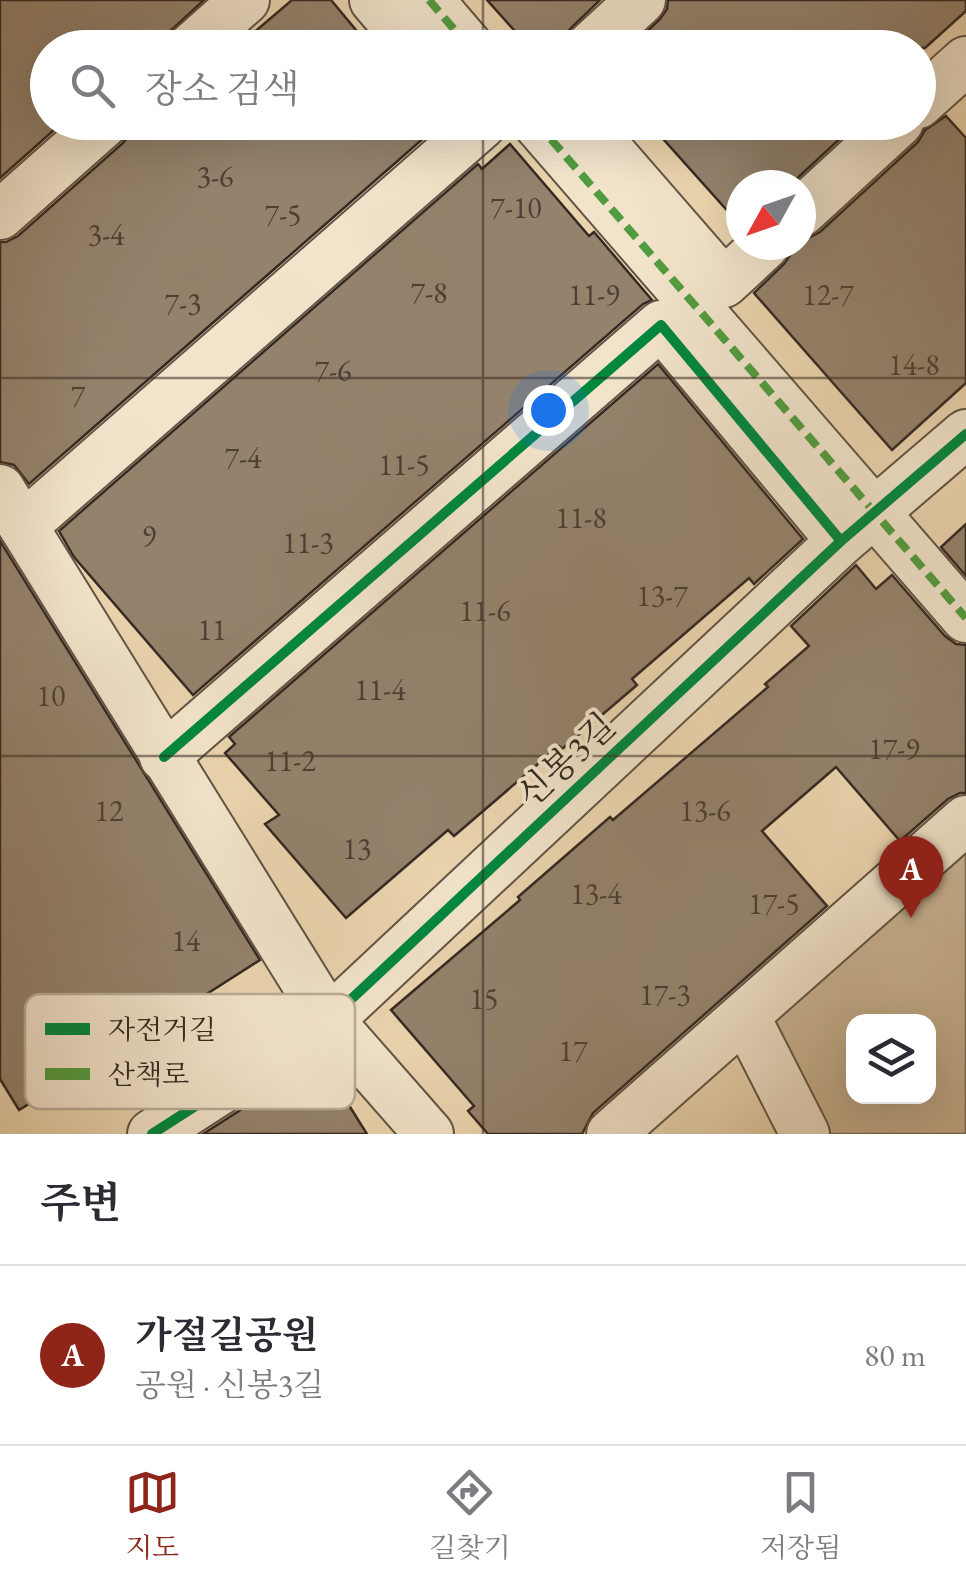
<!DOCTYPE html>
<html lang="ko">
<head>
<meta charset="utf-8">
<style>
	:root { --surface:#fff; --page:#f2f2f3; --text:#2b2b33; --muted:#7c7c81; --line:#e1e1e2; --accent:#8f2418 }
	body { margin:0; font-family:"EB Garamond","Noto Serif KR",serif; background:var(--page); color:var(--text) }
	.controls { position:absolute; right:30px; bottom:30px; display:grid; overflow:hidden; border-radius:20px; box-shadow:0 10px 40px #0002 }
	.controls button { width:90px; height:90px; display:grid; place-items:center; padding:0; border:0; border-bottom:2px solid var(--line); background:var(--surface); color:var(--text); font:50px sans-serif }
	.compass { position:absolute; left:726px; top:170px; width:90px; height:90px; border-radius:50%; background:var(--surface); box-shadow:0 10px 40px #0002; rotate:230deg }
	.you { position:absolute; left:548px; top:410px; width:35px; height:35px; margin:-25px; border:8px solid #fff; border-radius:50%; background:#1a73e8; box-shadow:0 0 0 15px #1a73e833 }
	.badge { display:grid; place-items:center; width:65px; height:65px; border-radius:50%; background:var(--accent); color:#fff; font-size:32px; font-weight:700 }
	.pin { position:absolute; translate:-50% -82px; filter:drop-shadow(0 2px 5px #0008) }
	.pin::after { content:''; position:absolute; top:52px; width:35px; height:30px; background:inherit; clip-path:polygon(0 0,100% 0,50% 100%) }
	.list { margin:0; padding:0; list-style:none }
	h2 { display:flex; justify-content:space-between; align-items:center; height:130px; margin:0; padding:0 40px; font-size:42px }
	h2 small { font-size:32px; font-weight:400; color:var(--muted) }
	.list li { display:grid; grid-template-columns:65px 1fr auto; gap:30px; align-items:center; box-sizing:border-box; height:180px; padding:0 40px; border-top:2px solid var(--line) }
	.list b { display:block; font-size:38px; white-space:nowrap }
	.list p { margin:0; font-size:32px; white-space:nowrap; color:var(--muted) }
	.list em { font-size:32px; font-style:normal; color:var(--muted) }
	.icon { flex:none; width:55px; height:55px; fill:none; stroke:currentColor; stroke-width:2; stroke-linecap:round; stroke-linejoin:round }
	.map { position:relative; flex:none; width:966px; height:1134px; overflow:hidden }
	.search { position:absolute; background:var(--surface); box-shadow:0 10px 40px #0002; left:30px; right:30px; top:30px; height:110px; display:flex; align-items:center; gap:25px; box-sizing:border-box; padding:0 35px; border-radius:55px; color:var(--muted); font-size:38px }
	.sheet { height:310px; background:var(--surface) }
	nav { display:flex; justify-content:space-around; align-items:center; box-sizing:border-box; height:140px; border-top:2px solid var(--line); background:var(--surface); font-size:28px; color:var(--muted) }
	nav a { display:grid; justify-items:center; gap:5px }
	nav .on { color:var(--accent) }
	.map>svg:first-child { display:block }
	.green { fill:#ccb897; stroke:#80705d; stroke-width:2.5; fill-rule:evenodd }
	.building { fill:#94826c; stroke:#352923; stroke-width:2.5 }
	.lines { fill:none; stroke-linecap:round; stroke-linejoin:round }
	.street-casing { stroke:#625446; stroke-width:52 }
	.street { stroke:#f2e4cb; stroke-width:48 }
	.quiet { stroke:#519c40; stroke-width:8; stroke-dasharray:15 8; stroke-linecap:butt }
	.cycleway-casing { stroke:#f2e4cb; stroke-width:16 }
	.cycleway { stroke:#00873e; stroke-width:10 }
	.grid { fill:none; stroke:#352923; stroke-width:2.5; stroke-opacity:0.55 }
	.labels { text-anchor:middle; stroke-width:8; stroke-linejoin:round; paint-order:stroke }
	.number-label { font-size:30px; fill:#4d3f35 }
	.street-label { font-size:35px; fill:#352923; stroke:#f2e4cb }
	.key { fill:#f2e4cb; stroke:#b9ac99; stroke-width:2.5 }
	.key-label { font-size:28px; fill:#352923 }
</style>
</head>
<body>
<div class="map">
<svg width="966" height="1134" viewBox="0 0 966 1134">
	<rect width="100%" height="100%" fill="#ebd5af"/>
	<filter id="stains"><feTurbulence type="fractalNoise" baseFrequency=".002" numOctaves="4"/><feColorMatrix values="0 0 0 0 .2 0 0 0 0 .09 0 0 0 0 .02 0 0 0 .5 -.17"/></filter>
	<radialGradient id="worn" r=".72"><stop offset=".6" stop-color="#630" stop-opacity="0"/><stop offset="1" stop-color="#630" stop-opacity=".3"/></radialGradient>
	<!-- green -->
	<path class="green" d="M 966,820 L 966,1134 L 805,1134 L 745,1016 ZM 854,1022 L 928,1022 L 928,1096 L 854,1096 Z"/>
	<!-- building -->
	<g class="building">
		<path d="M 0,0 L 204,0 L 152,48 L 48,48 L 48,122 L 63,122 L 0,178 Z"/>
		<path d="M 292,0 L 331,0 L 371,48 L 261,48 L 251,35 Z"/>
		<path d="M 487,0 L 600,0 L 570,29 L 563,39 L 562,48 L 530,48 Z"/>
		<path d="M 668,0 L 966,0 L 966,11 L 925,48 L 630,48 L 660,19 L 667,9 Z"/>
		<path d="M 946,116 L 966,138 L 966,383 L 892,450 L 754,293 L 784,264 L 791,254 L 792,245 L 801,245 L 801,239 L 808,238 L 820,232 L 918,142 L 925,130 Z"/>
		<path d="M 132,122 L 442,122 L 29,484 L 14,465 L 0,462 L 0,242 L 6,242 L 18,236 L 123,143 L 131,132 Z"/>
		<path d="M 648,122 L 858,122 L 790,185 L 741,185 L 741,226 Z"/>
		<path d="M 510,144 L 589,236 L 594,232 L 652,300 L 643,304 L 193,695 L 74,557 L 59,531 L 478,164 L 482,169 Z"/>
		<path d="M 658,364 L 803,539 L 754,584 L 749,578 L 632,679 L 637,685 L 562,749 L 559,746 L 454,836 L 448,830 L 346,918 L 265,824 L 279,815 L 225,753 L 235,744 L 229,737 Z"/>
		<path d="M 966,524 L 966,576 L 941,547 Z"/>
		<path d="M 0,541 L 260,960 L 141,1036 L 19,1110 L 0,1079 Z"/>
		<path d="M 856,565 L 876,589 L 892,575 L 945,636 L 956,644 L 966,645 L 966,793 L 960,793 L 948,799 L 900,841 L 836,767 L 762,831 L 827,906 L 593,1113 L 582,1134 L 488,1134 L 468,1111 L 474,1106 L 391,1010 L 520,900 L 518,897 L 610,817 L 613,820 L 768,687 L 765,684 L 809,646 L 791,626 Z"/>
		<path d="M 320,1059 L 367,1134 L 203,1134 Z"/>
	</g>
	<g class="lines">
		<!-- street casing -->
		<g class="street-casing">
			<g id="street">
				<path d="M 374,0 L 415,48"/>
				<path d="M 429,0 L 470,48"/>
				<path d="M 191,48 L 245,0"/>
				<path d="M 589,48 L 641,0"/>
				<path d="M 918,104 L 966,61"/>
				<path d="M 536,122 L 966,618"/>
				<path d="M 584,122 L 724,283 L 765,245"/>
				<path d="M 801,212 L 899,122"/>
				<path d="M 0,215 L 105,122"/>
				<path d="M 0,489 L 329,1020 L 429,1134"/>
				<path d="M 23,526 L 481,125 L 479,122"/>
				<path d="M 164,757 L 661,325 L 841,541"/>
				<path d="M 745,1016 L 805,1134"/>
				<path d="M 152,1134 L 329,1020 L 841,541 L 966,434"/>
				<path d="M 611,1134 L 966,820"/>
			</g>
		</g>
		<!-- street -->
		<use href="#street" class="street"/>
		<!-- quiet -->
		<g class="quiet">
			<path d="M 429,0 L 470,48"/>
			<path d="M 536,122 L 966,618"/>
		</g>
		<!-- cycleway casing -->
		<g class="cycleway-casing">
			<g id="cycleway">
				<path d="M 164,757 L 661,325 L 841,541"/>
				<path d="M 152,1134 L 329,1020 L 841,541 L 966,434"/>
			</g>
		</g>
		<!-- cycleway -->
		<use href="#cycleway" class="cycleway"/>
	</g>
	<!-- grid -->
	<path class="grid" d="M 483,0 L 483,48M 483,122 L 483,1134M 0,378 L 966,378M 0,756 L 966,756"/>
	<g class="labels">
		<!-- number labels -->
		<g class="number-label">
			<text x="215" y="187">3-6</text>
			<text x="516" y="218">7-10</text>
			<text x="283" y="225">7-5</text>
			<text x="106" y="245">3-4</text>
			<text x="429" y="303">7-8</text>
			<text x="594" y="305">11-9</text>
			<text x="828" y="305">12-7</text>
			<text x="183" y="314">7-3</text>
			<text x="914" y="375">14-8</text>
			<text x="333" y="381">7-6</text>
			<text x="78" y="406">7</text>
			<text x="243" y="468">7-4</text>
			<text x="404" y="475">11-5</text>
			<text x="581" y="528">11-8</text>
			<text x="149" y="546">9</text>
			<text x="308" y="553">11-3</text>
			<text x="662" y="606">13-7</text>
			<text x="485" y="621">11-6</text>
			<text x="212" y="640">11</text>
			<text x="380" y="700">11-4</text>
			<text x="51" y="706">10</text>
			<text x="894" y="759">17-9</text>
			<text x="290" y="771">11-2</text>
			<text x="109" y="821">12</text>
			<text x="705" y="821">13-6</text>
			<text x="357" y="859">13</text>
			<text x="596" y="904">13-4</text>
			<text x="774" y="914">17-5</text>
			<text x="186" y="951">14</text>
			<text x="665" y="1005">17-3</text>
			<text x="484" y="1009">15</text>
			<text x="573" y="1061">17</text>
		</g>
		<!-- street labels -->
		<g class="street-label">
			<text transform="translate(566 760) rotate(-43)" y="12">신봉3길</text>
		</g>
	</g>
	<!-- legend -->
	<rect x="25" y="994" width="330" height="115" rx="15" class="key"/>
	<rect x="45" y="1023" width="45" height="12" fill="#00873e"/>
	<rect x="45" y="1068" width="45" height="12" fill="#519c40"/>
	<g class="key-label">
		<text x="108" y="1039">자전거길</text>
		<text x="108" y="1084">산책로</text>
	</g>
	<rect width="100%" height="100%" filter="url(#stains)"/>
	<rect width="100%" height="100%" fill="url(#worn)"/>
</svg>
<div class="controls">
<button><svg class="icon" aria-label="layers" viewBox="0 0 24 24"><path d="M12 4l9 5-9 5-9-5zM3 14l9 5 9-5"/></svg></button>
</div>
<svg class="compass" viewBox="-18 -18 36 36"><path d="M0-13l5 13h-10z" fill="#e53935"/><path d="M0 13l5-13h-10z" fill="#7c7c81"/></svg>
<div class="you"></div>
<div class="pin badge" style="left:911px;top:918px">A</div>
<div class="search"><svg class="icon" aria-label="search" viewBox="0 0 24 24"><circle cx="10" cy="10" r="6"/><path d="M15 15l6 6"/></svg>장소 검색</div>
</div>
<section class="sheet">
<h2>주변<small></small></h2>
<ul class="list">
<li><span class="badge">A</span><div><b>가절길공원</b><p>공원 · 신봉3길</p></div><em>80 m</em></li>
</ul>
</section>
<nav>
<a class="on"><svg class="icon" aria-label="map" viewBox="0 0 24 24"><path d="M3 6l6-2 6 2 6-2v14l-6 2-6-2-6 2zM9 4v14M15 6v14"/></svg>지도</a>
<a><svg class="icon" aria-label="directions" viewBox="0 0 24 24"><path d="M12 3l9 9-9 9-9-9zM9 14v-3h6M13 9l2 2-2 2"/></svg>길찾기</a>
<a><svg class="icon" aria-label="saved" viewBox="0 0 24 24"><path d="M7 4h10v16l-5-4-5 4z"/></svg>저장됨</a>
</nav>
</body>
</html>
